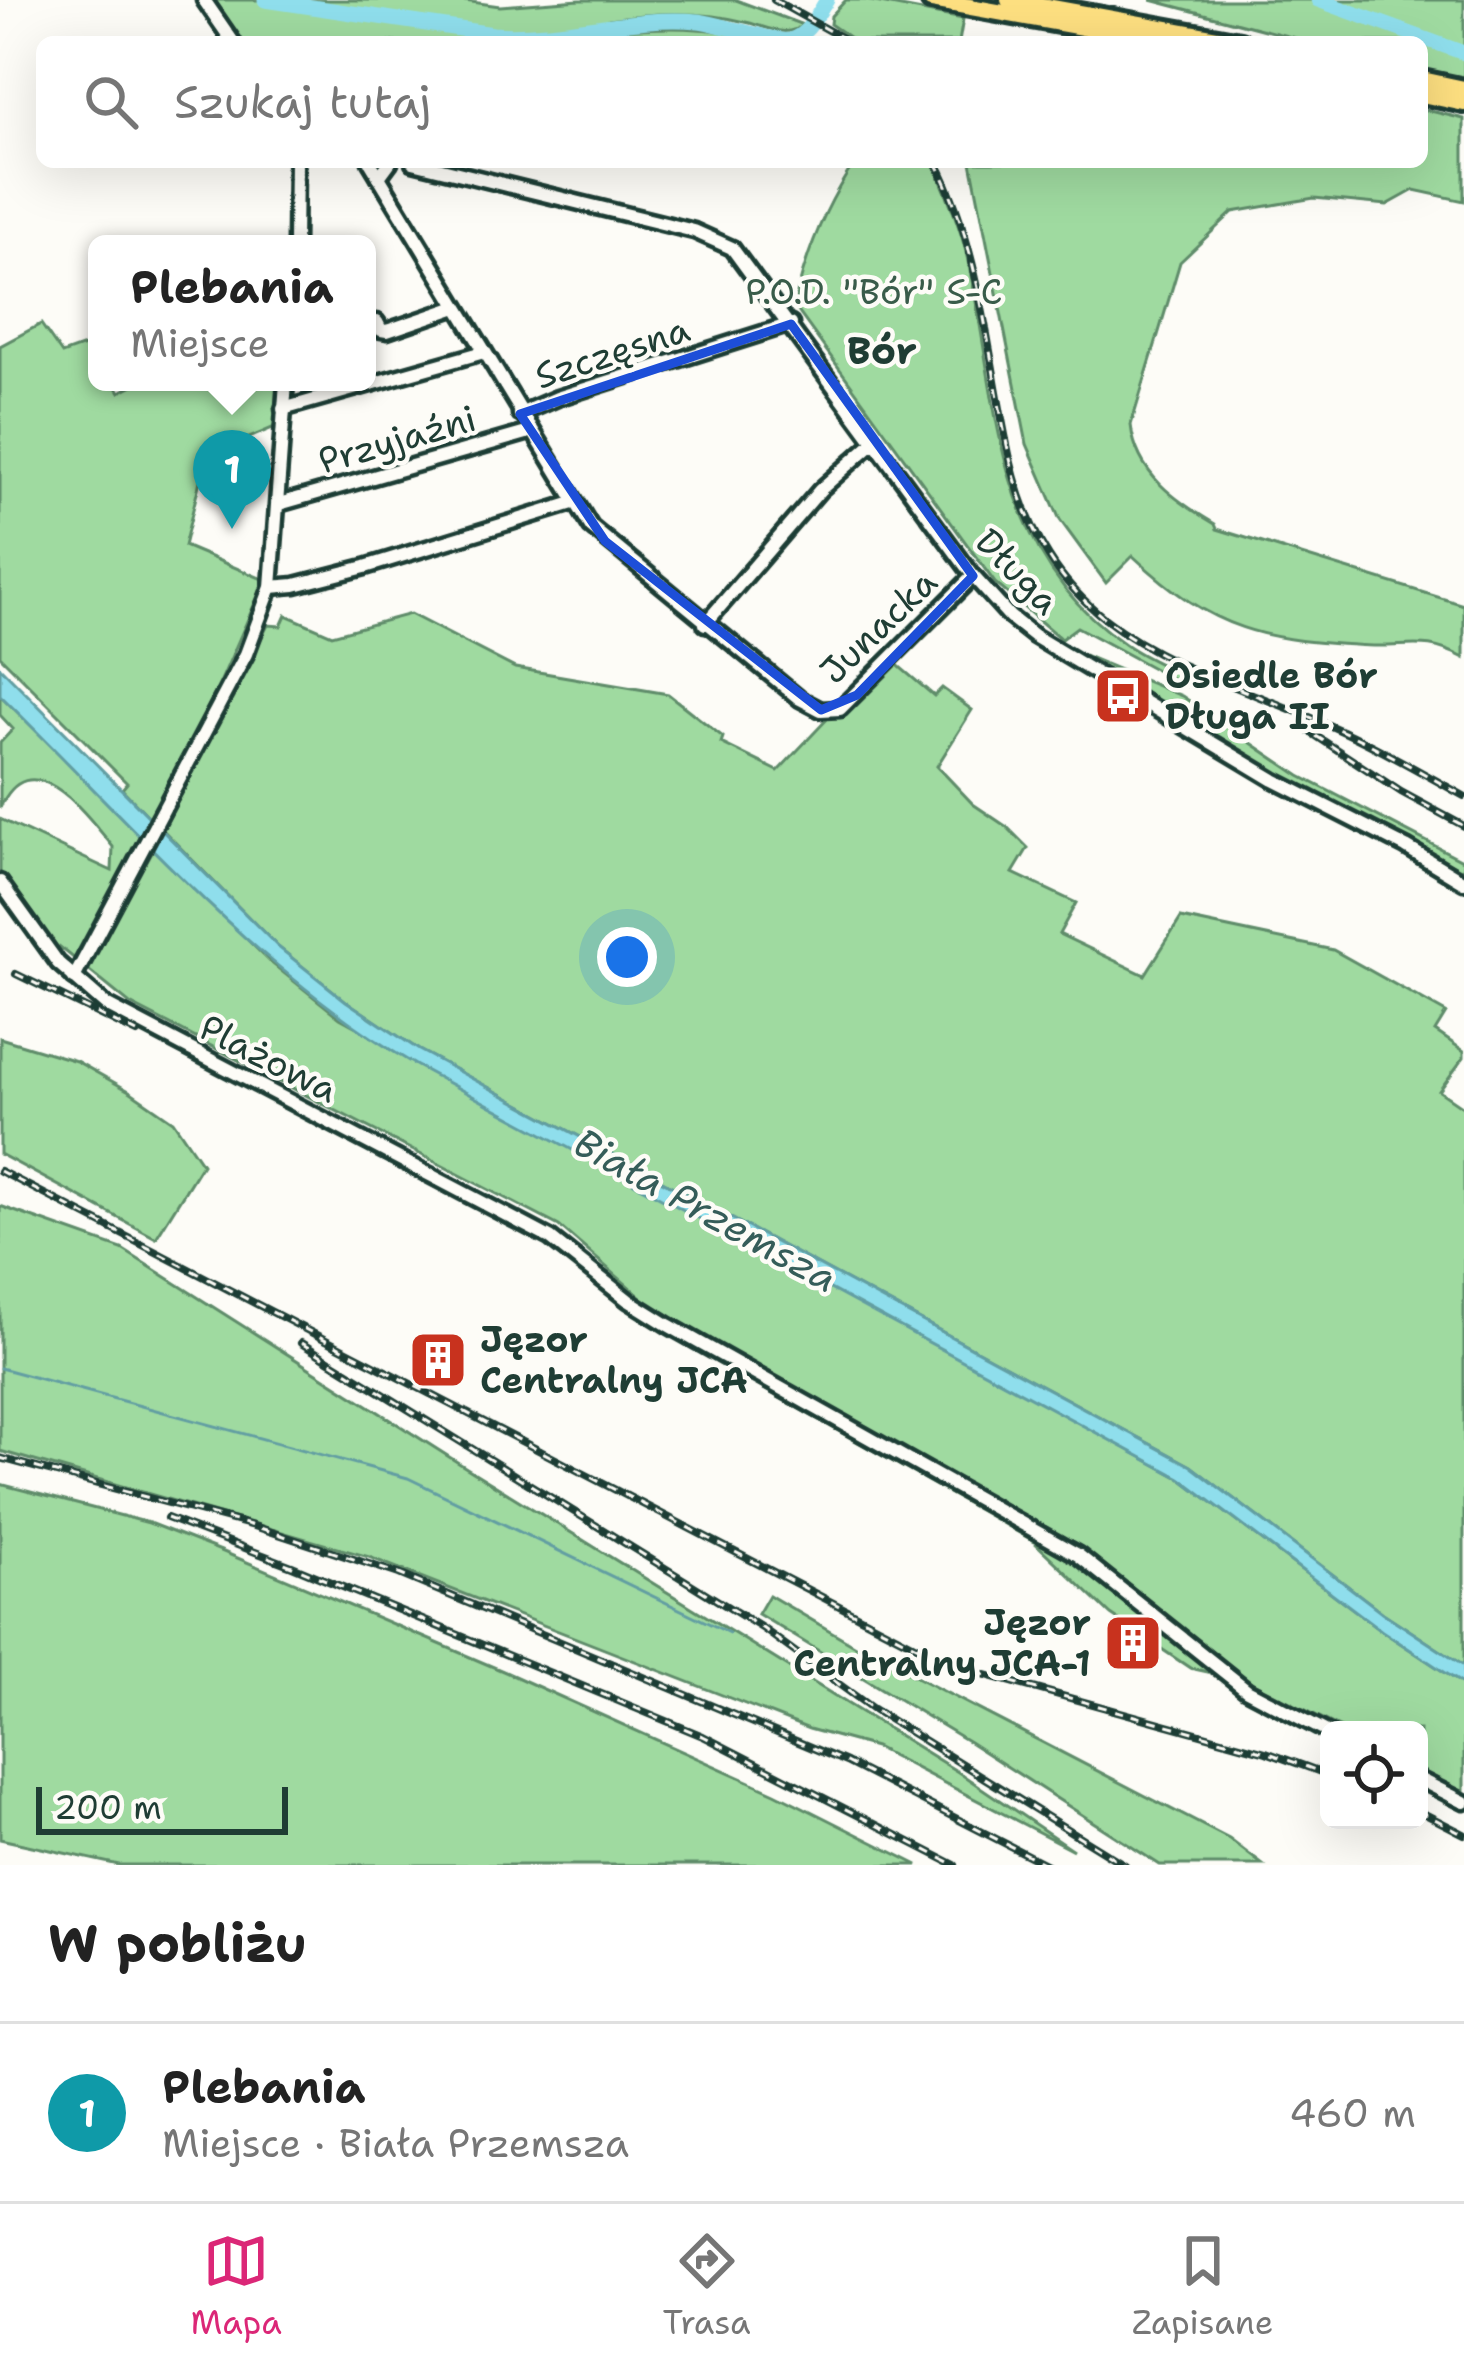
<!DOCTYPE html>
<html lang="pl">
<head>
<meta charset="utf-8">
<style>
	:root { --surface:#fff; --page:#f6f6f6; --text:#222; --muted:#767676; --line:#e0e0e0; --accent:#db2777 }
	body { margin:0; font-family:"Shantell Sans",sans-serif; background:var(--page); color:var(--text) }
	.controls { position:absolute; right:36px; bottom:36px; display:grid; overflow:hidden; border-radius:18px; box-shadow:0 12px 48px #0002 }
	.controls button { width:108px; height:108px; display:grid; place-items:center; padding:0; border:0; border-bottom:3px solid var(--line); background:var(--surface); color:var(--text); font:60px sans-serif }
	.scale { position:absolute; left:36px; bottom:30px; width:252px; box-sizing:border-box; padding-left:12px; border:6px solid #1f3d34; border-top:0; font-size:33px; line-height:42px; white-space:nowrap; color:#1f3d34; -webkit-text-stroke:9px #fdfcf7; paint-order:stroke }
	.you { position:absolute; left:627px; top:957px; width:42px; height:42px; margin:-30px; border:9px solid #fff; border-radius:50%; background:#1a73e8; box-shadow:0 0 0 18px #1a73e833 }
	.badge { display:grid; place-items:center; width:78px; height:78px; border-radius:50%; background:var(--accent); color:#fff; font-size:39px; font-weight:700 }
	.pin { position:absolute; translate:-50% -99px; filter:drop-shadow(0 3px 6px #0008) }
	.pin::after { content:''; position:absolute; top:63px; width:42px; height:36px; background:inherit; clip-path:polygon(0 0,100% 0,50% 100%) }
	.popup { position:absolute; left:88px; top:235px; width:288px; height:156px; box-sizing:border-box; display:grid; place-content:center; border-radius:18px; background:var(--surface); filter:drop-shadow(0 3px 9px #0005); font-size:39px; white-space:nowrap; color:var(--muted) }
	.popup b { font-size:45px; color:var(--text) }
	.popup::after { content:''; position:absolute; left:50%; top:100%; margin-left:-24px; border:24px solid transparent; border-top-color:var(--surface) }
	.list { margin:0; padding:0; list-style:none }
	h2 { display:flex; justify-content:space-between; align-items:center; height:156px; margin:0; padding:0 48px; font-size:51px }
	h2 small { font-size:39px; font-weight:400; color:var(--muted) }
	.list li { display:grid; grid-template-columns:78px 1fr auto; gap:36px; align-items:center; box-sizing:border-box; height:180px; padding:0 48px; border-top:3px solid var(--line) }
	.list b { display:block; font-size:45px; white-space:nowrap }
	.list p { margin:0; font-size:39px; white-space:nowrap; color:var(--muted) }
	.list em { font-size:39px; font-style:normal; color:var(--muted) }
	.icon { flex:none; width:66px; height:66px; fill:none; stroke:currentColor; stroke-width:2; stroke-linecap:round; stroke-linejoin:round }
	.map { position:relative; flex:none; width:1464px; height:1865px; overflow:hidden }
	.search { position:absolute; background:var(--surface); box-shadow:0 12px 48px #0002; left:36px; right:36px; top:36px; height:132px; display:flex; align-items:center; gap:30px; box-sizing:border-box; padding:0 42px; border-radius:18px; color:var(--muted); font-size:45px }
	.sheet { height:336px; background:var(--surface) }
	nav { display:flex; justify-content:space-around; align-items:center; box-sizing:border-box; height:168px; border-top:3px solid var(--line); background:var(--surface); font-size:33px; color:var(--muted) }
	nav a { display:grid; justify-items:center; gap:6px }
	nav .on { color:var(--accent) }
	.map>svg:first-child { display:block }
	.green { fill:#9fdaa0; stroke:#5f8c6a; stroke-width:3 }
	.water { fill:#8fdeec; stroke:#629ea2; stroke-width:3 }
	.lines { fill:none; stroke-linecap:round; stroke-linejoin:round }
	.stream { stroke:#629ea2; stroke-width:3 }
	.river { stroke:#8fdeec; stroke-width:15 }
	.minor-casing { stroke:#1f3d34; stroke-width:21 }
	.highway-casing { stroke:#1f3d34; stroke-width:26 }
	.minor { stroke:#fdfcf7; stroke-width:12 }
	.highway { stroke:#fddf80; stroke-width:16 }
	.rail-casing { stroke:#1f3d34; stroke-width:8 }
	.rail { stroke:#fdfcf7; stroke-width:3; stroke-dasharray:9; stroke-linecap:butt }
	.marked { fill:none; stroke:#1d4ed8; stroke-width:9; stroke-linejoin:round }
	.labels { text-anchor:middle; stroke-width:9; stroke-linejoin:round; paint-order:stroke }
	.park-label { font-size:36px; fill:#395c4a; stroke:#fdfcf7 }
	.street-label { font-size:36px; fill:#1f3d34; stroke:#fdfcf7 }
	.poi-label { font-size:36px; font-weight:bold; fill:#1f3d34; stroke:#fdfcf7; text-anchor:start }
	.neighbourhood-label { font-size:39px; font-weight:bold; fill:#1f3d34; stroke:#fdfcf7 }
	.water-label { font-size:39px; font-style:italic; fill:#355d59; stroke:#fdfcf7 }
</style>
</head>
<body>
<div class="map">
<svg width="1464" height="1865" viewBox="0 0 1464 1865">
	<rect width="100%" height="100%" fill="#fdfcf7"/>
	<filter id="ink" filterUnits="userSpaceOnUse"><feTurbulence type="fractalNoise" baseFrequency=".00833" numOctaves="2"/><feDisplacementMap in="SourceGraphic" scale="24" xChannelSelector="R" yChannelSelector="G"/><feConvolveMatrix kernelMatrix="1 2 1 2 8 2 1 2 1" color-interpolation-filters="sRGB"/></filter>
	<g filter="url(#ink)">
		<!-- green -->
		<g class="green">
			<path d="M 214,0 L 457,0 L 500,6 L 580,0 L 736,0 L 803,25 C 787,38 768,28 750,23 C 705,11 655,12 609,19 L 608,31 C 659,27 714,24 764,42 L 243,42 Z"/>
			<path d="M 846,0 L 865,0 L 963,19 L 959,42 L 856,42 L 830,24 L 831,16 Z"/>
			<path d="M 1151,0 L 1464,0 L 1464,80 L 1422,71 L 1422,42 L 1310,42 Z"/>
			<path d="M 1422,109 L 1464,119 L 1464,201 L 1414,190 L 1387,205 L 1314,198 L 1233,212 L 1180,262 L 1131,425 C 1136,474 1176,501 1215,524 L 1217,529 L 1464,605 L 1464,658 C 1426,638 1412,647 1373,646 C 1264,641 1214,632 1133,556 L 1106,583 L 1060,520 L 1027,444 L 971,162 L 1422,162 Z"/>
			<path d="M 855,162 L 933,162 C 945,190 957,218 965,248 C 1000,391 987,551 1125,644 C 1145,658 1168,668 1190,678 L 1186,686 L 1077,627 L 1061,639 L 995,583 L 794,306 C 806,253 824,207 855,162 Z"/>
			<path d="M 41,324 L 62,354 L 92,343 L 97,352 L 97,382 L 114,382 L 120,392 L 139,382 L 277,382 L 275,427 L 206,456 L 184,546 L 265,580 L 219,685 L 151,819 L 122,789 L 127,783 L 0,656 L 0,346 Z"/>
			<path d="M 410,614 L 515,668 L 668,694 L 723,737 L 721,743 L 778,771 L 887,656 L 934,696 L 942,688 L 972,710 L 937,766 L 973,804 L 1007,827 L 1028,848 L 1013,873 L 1076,903 L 1059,934 L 1145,975 L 1181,918 L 1333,950 L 1446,1013 L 1435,1031 L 1464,1051 L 1464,1057 L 1439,1091 L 1464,1108 L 1464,1666 L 1383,1613 L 1191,1466 L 419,1050 L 346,1001 L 278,947 L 163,830 L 268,625 L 281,626 L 286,615 L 332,635 Z"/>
			<path d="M 1081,654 L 1182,696 L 1300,776 L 1464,861 L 1464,867 L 1461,869 L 1274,774 L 1077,655 Z"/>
			<path d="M 0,695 L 143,836 L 134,854 L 147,861 L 154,848 L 270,962 L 340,1018 L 1180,1478 L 1382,1631 L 1464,1685 L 1464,1794 L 1419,1770 L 1419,1730 L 1345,1730 L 1249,1681 L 1190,1668 L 1111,1615 L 1032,1540 L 716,1362 L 559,1226 L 130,1004 L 60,947 L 58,957 L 0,875 L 0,819 L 112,871 L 113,847 C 88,816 31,738 0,808 L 0,743 L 13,729 L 0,715 Z"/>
			<path d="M 0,1038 L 76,1061 L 131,1092 L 173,1121 L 202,1164 L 156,1238 L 0,1154 Z"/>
			<path d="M 0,1206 L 122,1249 L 465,1467 L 958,1772 L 1073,1850 L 875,1747 L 809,1729 L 369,1557 L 0,1451 Z"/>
			<path d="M 0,1484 L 149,1523 L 221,1551 L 503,1671 L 775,1793 L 918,1865 L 119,1865 L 0,1839 Z"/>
			<path d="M 769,1595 L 856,1646 L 1229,1839 L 1263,1865 L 1160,1865 L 969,1742 L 758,1614 Z"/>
		</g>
		<!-- water -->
		<path class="water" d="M 0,667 L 278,947 L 346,1001 L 419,1050 L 1191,1466 L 1383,1613 L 1464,1666 L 1464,1685 L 1382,1631 L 1180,1478 L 417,1066 C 255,971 133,825 0,695 Z"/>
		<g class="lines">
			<!-- stream -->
			<path class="stream" d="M 0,1368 L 408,1478 L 729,1633"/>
			<!-- river -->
			<g class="river">
				<path d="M 265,0 L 493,34 C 562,39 629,15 698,21 C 718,23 777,43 790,40 C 808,35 817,15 827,0"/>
				<path d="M 1318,0 L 1464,53"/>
			</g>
			<!-- minor casing -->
			<g class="minor-casing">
				<g id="minor">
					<path d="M 204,0 L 233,42"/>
					<path d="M 370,162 L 591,527 L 800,699 L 821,710 L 840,709 L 973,576"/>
					<path d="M 413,162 L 694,231 L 732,248 L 973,576 L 1010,617 L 1034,636 L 1274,780 L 1406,847 L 1464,882"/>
					<path d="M 379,177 L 390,162"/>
					<path d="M 295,244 L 296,162"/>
					<path d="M 377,322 L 381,330 L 387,331 L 457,307"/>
					<path d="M 283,409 L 484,352"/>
					<path d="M 520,414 L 557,398 L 791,324"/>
					<path d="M 279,504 L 530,432"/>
					<path d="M 271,587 L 295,585 L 365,567 L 573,503"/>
					<path d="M 705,624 L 820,490 L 875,441"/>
					<path d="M 0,882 L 58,963 L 106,1005 L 550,1238 L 628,1300 L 668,1325 L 1078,1555 L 1247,1690 L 1329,1733"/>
					<path d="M 74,978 L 246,654 L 271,587 L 286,382"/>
					<path d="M 1419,1779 L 1464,1802"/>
				</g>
			</g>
			<!-- highway casing -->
			<g class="highway-casing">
				<g id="highway">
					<path d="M 931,0 L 1165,42"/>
					<path d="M 1009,0 L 1240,42"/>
					<path d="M 1422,80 L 1464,89"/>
					<path d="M 1422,94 L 1464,103"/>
				</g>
			</g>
			<!-- minor -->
			<use href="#minor" class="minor"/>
			<!-- highway -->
			<use href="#highway" class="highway"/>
			<!-- rail casing -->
			<g class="rail-casing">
				<g id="rail">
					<path d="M 774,0 L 849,42"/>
					<path d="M 936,162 C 983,254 988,364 1011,463 C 1055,648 1195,664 1342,731 C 1384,750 1424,774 1464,796"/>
					<path d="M 1301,726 L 1401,792 L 1464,826"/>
					<path d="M 16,974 L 137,1033"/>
					<path d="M 0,1171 L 957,1667 L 1266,1752 L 1329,1775"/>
					<path d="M 301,1343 L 762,1628 L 873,1709 L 1125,1865"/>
					<path d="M 0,1458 L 254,1526 L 399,1574 L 846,1762 L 1047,1865"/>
					<path d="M 167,1518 L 292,1566 L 703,1736 L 955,1865"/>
					<path d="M 1419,1811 L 1464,1834"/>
				</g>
			</g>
			<!-- rail -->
			<use href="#rail" class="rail"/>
		</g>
	</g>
	<!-- marked area -->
	<path class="marked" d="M 791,324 L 973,576 L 857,695 L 821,710 L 605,541 L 520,414 Z"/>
	<!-- icons -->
	<defs>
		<g id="bus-square" transform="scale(3)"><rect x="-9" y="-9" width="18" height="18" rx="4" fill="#c8321e" stroke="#fdfcf7"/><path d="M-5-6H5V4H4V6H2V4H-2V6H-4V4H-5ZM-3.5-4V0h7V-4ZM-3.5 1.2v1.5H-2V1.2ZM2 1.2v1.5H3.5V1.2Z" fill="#fff"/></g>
		<g id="building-square" transform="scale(3)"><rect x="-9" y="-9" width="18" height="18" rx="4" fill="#c8321e" stroke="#fdfcf7"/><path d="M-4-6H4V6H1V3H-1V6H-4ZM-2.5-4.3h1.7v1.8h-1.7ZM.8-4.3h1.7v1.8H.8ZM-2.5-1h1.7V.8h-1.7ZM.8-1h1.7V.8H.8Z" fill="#fff"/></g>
	</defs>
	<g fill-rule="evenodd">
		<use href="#bus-square" x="1123" y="696"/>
		<use href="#building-square" x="438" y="1360"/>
		<use href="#building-square" x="1133" y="1643"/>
	</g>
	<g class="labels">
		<!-- park labels -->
		<g class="park-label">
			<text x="874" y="304">P.O.D. "Bór" S-C</text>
		</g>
		<!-- street labels -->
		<g class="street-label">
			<text transform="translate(612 352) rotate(-18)" y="13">Szczęsna</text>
			<text transform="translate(397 439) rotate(-16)" y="13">Przyjaźni</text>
			<text transform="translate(1018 571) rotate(46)" y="13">Długa</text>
			<text transform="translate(878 626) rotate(-44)" y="13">Junacka</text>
			<text transform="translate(269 1058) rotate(27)" y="13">Plażowa</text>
		</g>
		<!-- poi labels -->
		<g class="poi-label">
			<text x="1165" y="688">Osiedle Bór<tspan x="1165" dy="41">Długa II</tspan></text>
			<text x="480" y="1352">Jęzor<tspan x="480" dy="41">Centralny JCA</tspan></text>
			<text x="1091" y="1635" text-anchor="end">Jęzor<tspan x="1091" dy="41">Centralny JCA-1</tspan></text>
		</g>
		<!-- neighbourhood labels -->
		<g class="neighbourhood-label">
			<text x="882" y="364">Bór</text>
		</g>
		<!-- water labels -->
		<g class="water-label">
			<text transform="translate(706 1210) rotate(29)" y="14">Biała Przemsza</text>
		</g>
	</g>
</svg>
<div class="controls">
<button><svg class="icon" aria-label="locate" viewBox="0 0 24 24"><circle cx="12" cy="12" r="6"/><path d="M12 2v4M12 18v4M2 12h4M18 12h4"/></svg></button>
</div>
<div class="scale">200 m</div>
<div class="you"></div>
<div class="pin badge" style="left:232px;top:529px;background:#0f9aa8">1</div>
<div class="popup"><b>Plebania</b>Miejsce</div>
<div class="search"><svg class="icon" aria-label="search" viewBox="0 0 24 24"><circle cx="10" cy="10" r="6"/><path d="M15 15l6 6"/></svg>Szukaj tutaj</div>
</div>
<section class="sheet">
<h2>W pobliżu<small></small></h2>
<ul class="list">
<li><span class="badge" style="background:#0f9aa8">1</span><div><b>Plebania</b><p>Miejsce · Biała Przemsza</p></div><em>460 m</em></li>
</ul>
</section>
<nav>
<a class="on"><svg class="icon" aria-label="map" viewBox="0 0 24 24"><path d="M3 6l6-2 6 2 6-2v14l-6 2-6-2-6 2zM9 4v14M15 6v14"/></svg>Mapa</a>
<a><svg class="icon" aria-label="directions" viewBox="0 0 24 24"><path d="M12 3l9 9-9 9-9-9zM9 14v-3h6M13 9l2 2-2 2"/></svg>Trasa</a>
<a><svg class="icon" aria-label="saved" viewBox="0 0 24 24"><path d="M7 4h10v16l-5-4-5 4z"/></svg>Zapisane</a>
</nav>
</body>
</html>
